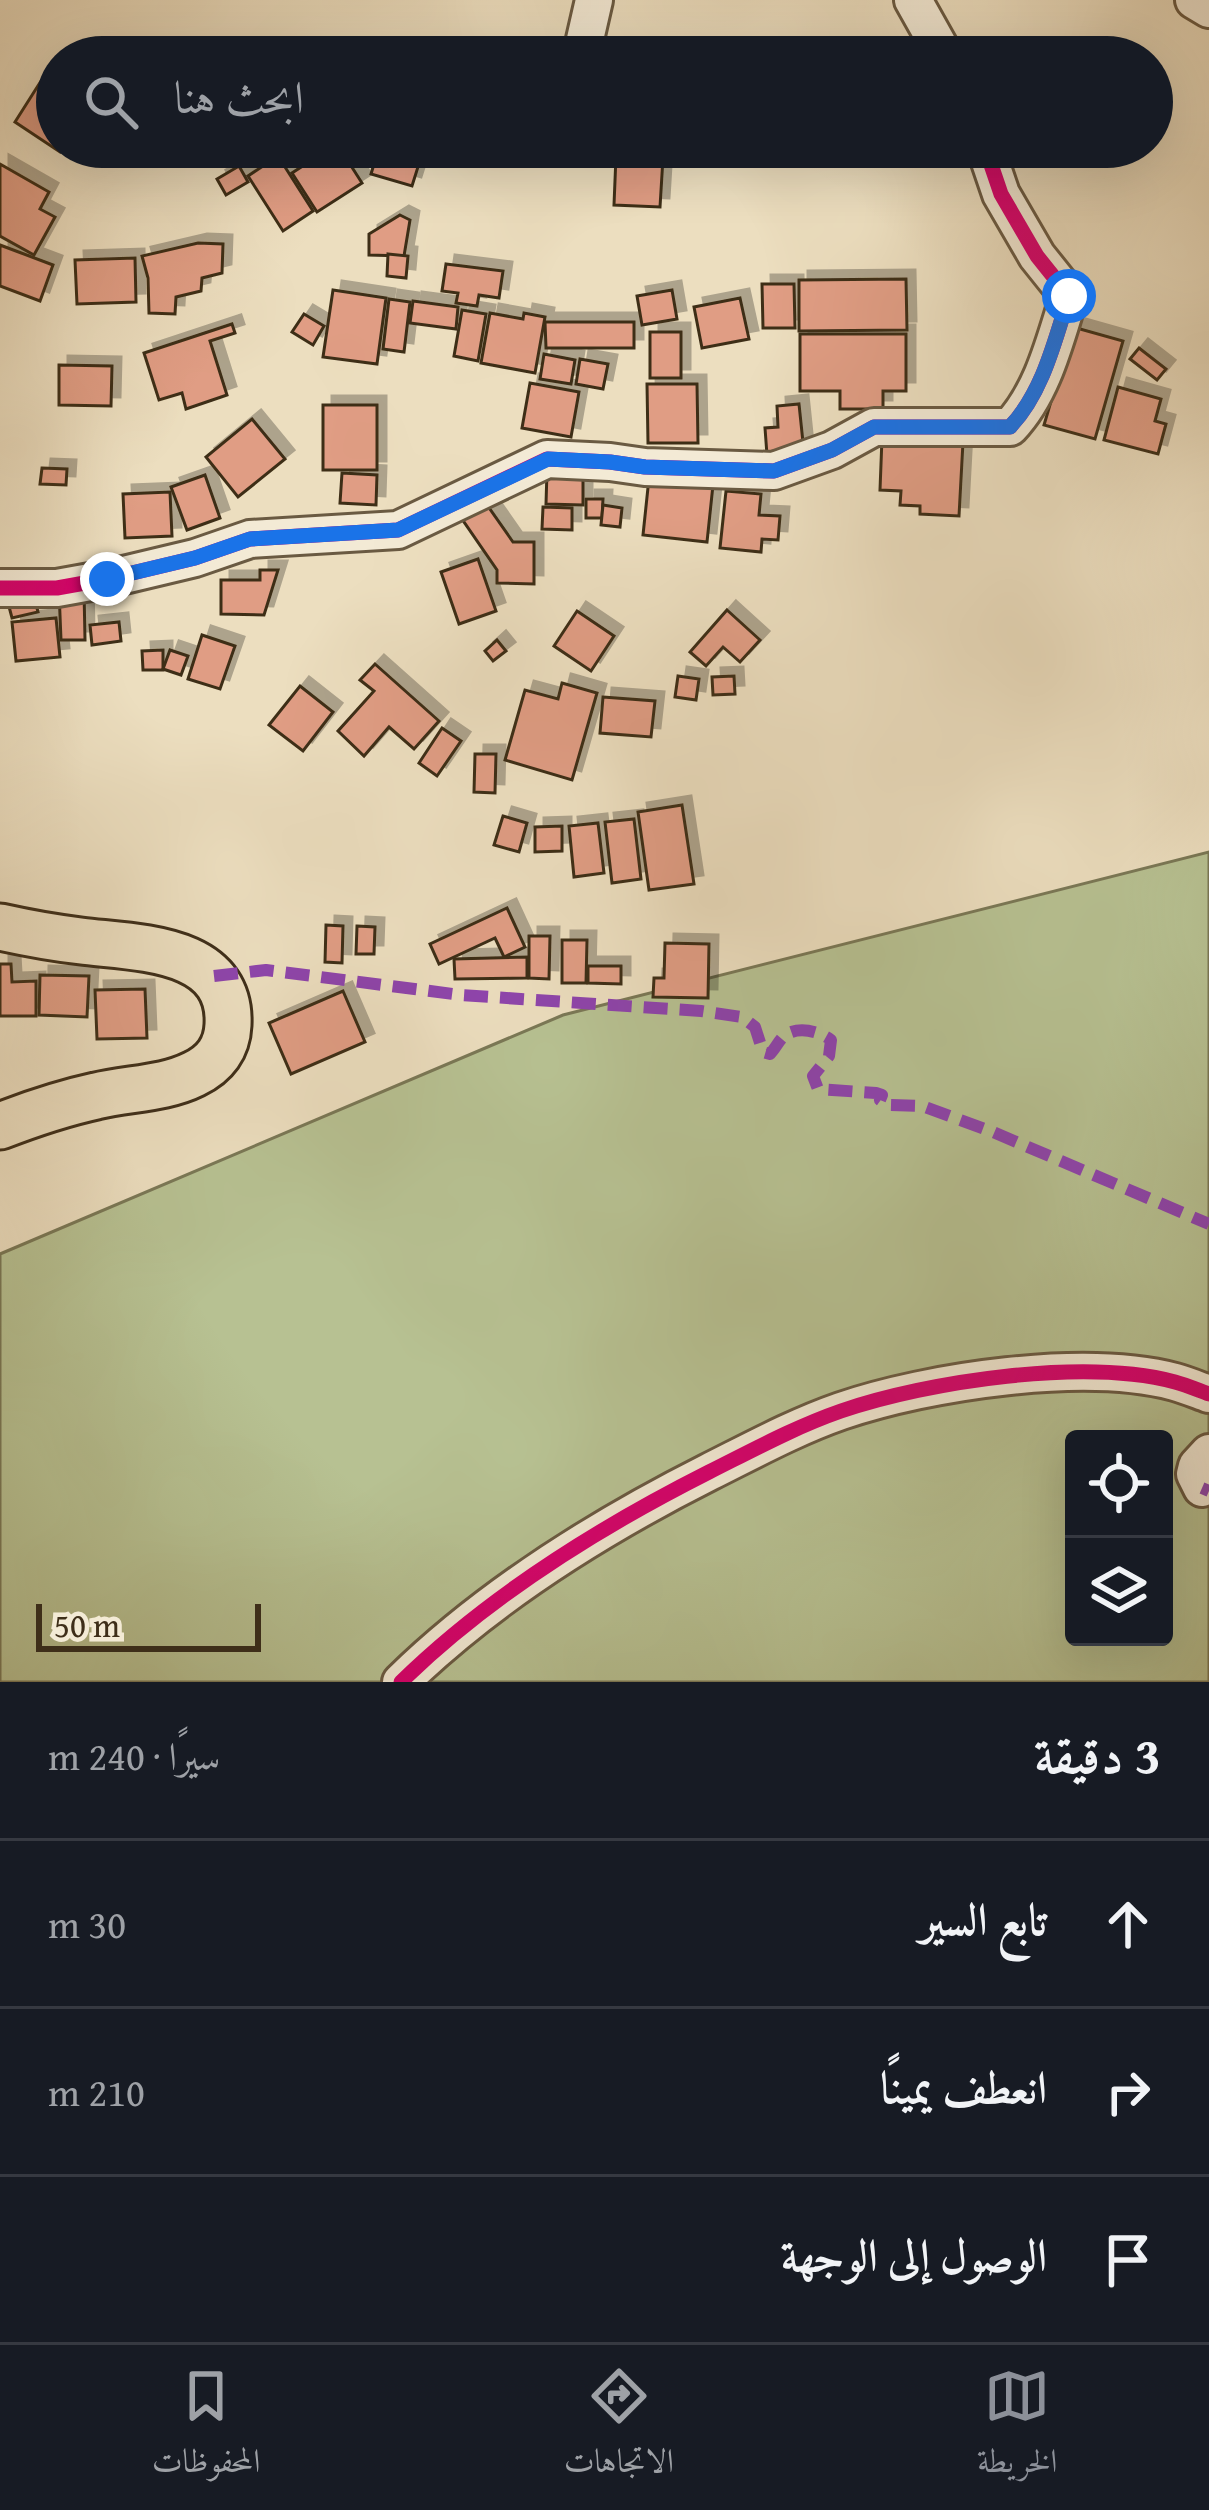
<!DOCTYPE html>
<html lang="ar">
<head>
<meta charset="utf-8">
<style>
	:root { --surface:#171b24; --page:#20242c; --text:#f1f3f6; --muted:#9ea1a6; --line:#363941; --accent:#8c9099 }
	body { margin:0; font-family:"Gentium Book Plus",Amiri,serif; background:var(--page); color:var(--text); direction:rtl }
	.controls { position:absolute; right:36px; bottom:36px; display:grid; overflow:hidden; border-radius:12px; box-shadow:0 12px 48px #0002 }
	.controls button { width:108px; height:108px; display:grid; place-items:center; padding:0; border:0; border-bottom:3px solid var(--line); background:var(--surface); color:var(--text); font:60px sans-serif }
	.scale { position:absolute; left:36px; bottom:30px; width:225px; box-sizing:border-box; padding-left:12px; border:6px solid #3e2e19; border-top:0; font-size:33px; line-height:42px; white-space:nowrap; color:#3e2e19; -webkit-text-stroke:9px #f3ead5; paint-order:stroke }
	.stop { position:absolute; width:36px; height:36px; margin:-27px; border:9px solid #1a73e8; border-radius:50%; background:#fff }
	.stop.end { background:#1a73e8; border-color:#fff; box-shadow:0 3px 12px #0008 }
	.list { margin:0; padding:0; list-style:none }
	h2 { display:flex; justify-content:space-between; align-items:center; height:156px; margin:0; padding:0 48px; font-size:51px }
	h2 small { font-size:39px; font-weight:400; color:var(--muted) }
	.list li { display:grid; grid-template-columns:78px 1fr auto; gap:36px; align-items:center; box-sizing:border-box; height:168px; padding:0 48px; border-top:3px solid var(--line) }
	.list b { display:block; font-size:45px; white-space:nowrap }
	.list em { font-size:39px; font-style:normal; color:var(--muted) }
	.icon { flex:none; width:66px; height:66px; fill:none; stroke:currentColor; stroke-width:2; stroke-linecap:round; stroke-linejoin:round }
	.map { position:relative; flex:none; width:1209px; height:1682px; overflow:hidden; direction:ltr }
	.search { position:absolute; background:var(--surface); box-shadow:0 12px 48px #0002; left:36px; right:36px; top:36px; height:132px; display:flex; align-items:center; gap:30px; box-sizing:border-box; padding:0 42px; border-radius:66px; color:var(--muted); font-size:45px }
	.sheet { height:660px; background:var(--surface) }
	nav { display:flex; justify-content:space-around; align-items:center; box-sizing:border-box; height:168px; border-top:3px solid var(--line); background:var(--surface); font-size:33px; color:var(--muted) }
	nav a { display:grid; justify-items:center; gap:6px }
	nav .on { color:var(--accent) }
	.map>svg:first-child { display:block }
	.green { fill:#b7c192; stroke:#7a7856; stroke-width:3; fill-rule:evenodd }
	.building { fill:#e09d84; stroke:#3e2e19; stroke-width:3; filter:url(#shadow) }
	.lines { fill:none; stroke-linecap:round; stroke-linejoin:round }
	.minor-casing { stroke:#6a5a42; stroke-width:42 }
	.major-casing { stroke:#3e2e19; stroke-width:51 }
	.minor { stroke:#f3ead5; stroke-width:36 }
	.major { stroke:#ecdebf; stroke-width:45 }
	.quiet { stroke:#8e44ad; stroke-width:12; stroke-dasharray:24 12; stroke-linecap:butt }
	.cycleway-casing { stroke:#f3ead5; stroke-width:22 }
	.cycleway { stroke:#d6006c; stroke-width:15 }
	.route { stroke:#1a73e8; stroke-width:15 }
</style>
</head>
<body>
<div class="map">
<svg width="1209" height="1682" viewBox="0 0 1209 1682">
	<defs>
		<filter id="shadow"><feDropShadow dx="9" dy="-9" stdDeviation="0" flood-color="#0004"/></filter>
	</defs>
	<rect width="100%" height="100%" fill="#ecdebf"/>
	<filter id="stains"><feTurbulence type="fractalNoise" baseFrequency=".00167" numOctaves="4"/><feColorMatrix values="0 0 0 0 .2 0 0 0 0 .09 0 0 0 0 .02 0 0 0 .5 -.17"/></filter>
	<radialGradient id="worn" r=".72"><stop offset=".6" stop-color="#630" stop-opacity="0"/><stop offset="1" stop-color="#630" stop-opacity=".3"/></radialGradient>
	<!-- green -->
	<path class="green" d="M 1209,852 L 1209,1682 L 0,1682 L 0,1254 L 563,1015 ZM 1074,1439 L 1164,1439 L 1164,1637 L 1074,1637 Z"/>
	<!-- building -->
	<g class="building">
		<path d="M 41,81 L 57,91 L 57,147 L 63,147 L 60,152 L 15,122 Z"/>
		<path d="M 332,147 L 339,147 L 362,183 L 317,212 L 292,173 Z"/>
		<path d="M 379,147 L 410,147 L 423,151 L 412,186 L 371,174 Z"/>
		<path d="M 278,156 L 313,211 L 283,231 L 248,176 Z"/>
		<path d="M 616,156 L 663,158 L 660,207 L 614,205 Z"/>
		<path d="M 0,164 L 49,192 L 40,209 L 55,217 L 34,255 L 0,236 Z"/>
		<path d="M 239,166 L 248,182 L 226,195 L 217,179 Z"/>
		<path d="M 400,215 L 410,220 L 404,256 L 369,255 L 369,234 Z"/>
		<path d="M 198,243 L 223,244 L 222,273 L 202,278 L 201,291 L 176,297 L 175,314 L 149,313 L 148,278 L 142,256 Z"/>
		<path d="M 0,245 L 53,265 L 40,301 L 0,286 Z"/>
		<path d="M 388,254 L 408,256 L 406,278 L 387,276 Z"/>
		<path d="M 135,258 L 136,302 L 77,304 L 75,260 Z"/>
		<path d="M 446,264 L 503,271 L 499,298 L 479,295 L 477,306 L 456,303 L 458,293 L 442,291 Z"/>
		<path d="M 906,279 L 907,330 L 799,331 L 799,280 Z"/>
		<path d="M 762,284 L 794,284 L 795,328 L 763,328 Z"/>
		<path d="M 333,290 L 386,298 L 377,364 L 323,357 Z"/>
		<path d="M 672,290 L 677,319 L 642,325 L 637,296 Z"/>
		<path d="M 740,298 L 749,339 L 702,348 L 694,307 Z"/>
		<path d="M 389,299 L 410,302 L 404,352 L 383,349 Z"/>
		<path d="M 413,301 L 458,307 L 456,329 L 410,323 Z"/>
		<path d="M 462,310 L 486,314 L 478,361 L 454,356 Z"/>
		<path d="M 490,313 L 523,319 L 524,313 L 545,317 L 535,373 L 481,363 Z"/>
		<path d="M 304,314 L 324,326 L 313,345 L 292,332 Z"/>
		<path d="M 545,322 L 634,322 L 634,348 L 546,348 Z"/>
		<path d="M 232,324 L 235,333 L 210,341 L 227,395 L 186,409 L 182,393 L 159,400 L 144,353 Z"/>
		<path d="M 1073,327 L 1123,341 L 1095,439 L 1044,425 Z"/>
		<rect x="650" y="332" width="31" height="46"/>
		<path d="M 800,334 L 906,334 L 906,391 L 883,391 L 883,409 L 840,409 L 840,391 L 800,391 Z"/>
		<path d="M 1139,348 L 1166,369 L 1157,380 L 1130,359 Z"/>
		<path d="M 544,354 L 575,360 L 571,384 L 540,379 Z"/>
		<path d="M 580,359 L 608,364 L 603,389 L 576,384 Z"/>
		<path d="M 59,365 L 112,366 L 111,406 L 59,405 Z"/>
		<path d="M 530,383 L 579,392 L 571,437 L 522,428 Z"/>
		<path d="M 647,384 L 697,384 L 698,443 L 648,443 Z"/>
		<path d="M 1118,387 L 1161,399 L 1155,421 L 1166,424 L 1158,454 L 1104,440 Z"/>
		<path d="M 799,404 L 804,452 L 767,455 L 765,428 L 778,427 L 777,406 Z"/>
		<rect x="323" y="405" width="54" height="65"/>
		<path d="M 252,419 L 285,459 L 238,497 L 206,457 Z"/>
		<path d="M 882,438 L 963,442 L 959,516 L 920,514 L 920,506 L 900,505 L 901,491 L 880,490 Z"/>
		<path d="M 42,468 L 67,469 L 66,485 L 40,484 Z"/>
		<path d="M 547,471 L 583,471 L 583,505 L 546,504 Z"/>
		<path d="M 342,473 L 377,475 L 376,505 L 340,503 Z"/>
		<path d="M 205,475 L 220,518 L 187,530 L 171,487 Z"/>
		<path d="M 649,478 L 713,485 L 707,542 L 643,535 Z"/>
		<path d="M 726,491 L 761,494 L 759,515 L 780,516 L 778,540 L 762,539 L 761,552 L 720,548 Z"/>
		<path d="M 170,492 L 172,536 L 125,538 L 123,494 Z"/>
		<path d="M 586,499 L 603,499 L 602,518 L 586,518 Z"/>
		<path d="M 485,502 L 513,542 L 534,542 L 534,584 L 497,583 L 497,570 L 462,519 Z"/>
		<path d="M 603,505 L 622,508 L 620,527 L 601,525 Z"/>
		<path d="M 543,507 L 572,508 L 572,530 L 542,529 Z"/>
		<path d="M 478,559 L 496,611 L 459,624 L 441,572 Z"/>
		<path d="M 260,570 L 278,570 L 264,615 L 221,614 L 221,580 L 260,580 Z"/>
		<path d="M 84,590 L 85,640 L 61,640 L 59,591 Z"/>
		<path d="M 33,593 L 38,612 L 12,618 L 7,599 Z"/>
		<path d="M 727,610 L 760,640 L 740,662 L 723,647 L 706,666 L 690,652 Z"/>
		<path d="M 577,611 L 614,636 L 591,671 L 554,646 Z"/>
		<path d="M 56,618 L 60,657 L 16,661 L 12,622 Z"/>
		<path d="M 119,622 L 121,641 L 92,645 L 90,625 Z"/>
		<path d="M 202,635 L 235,646 L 220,689 L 188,679 Z"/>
		<path d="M 497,640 L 506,651 L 493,661 L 485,651 Z"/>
		<path d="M 163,650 L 163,670 L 143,670 L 142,651 Z"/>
		<path d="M 170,650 L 188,656 L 181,675 L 163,669 Z"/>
		<path d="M 375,664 L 439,721 L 414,749 L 389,727 L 364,756 L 338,731 L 374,691 L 360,680 Z"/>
		<path d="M 678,676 L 699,679 L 696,700 L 675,697 Z"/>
		<path d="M 734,676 L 735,694 L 713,695 L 712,677 Z"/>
		<path d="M 562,683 L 597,693 L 572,780 L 505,760 L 525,690 L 558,699 Z"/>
		<path d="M 300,686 L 333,712 L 303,751 L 269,725 Z"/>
		<path d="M 603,697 L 655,701 L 651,737 L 600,733 Z"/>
		<path d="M 442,728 L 461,741 L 437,776 L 419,763 Z"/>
		<path d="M 475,754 L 496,754 L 495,793 L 474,792 Z"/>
		<path d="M 682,805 L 694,884 L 649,890 L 638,812 Z"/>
		<path d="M 503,816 L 527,823 L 519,852 L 494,845 Z"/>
		<path d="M 634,819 L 641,879 L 612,883 L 605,822 Z"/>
		<path d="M 598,823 L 604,873 L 574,877 L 569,826 Z"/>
		<path d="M 562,826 L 562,851 L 535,852 L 535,827 Z"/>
		<path d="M 507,908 L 525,947 L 504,957 L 495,938 L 439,964 L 430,944 Z"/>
		<path d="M 326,925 L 343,926 L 342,963 L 325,962 Z"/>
		<path d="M 357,926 L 375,927 L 374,954 L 356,954 Z"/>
		<path d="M 529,936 L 550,936 L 549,979 L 529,978 Z"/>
		<path d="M 562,940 L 587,940 L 586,983 L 562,983 Z"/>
		<path d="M 665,943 L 709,944 L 708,998 L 653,997 L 654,978 L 664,978 Z"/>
		<path d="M 527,957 L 527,978 L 455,979 L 454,959 Z"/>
		<path d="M 0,964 L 11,964 L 12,982 L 36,981 L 36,1016 L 0,1016 Z"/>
		<path d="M 588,966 L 621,966 L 621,984 L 588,983 Z"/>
		<path d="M 40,975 L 89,976 L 87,1017 L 39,1015 Z"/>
		<path d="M 145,989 L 147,1038 L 97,1039 L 95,990 Z"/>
		<path d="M 343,991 L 365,1042 L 291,1074 L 269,1023 Z"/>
	</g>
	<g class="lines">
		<!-- minor casing -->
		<g class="minor-casing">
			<g id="minor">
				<path d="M 913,0 L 945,57"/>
				<path d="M 1194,0 L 1209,9"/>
				<path d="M 581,57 L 594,0"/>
				<path d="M 0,588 L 57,588 L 107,579 L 195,558 L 250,539 L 398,530 L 547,459 L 610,462 L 645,467 L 774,471 L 832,450 L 874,427 L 1010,427 C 1043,392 1055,340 1069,296 L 1037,256 L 1001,194 L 985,147"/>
				<path d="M 1202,1488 L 1195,1474 L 1197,1466 L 1209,1453"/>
				<path d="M 401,1682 C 490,1595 598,1528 709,1472 C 753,1450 795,1427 841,1411 C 929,1381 1084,1358 1175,1382 C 1186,1385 1198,1390 1209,1394"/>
			</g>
		</g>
		<!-- major casing -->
		<g class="major-casing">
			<path id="major" d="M 0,927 C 27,933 54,938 81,941 C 137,948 232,946 228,1025 C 227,1048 215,1064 194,1074 C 164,1089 129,1088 96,1096 C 64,1103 31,1114 0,1126"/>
		</g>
		<!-- minor -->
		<use href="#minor" class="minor"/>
		<!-- major -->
		<use href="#major" class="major"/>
		<!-- quiet -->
		<g class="quiet">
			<path d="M 214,976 L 266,970 L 461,995 L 701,1011 L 742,1017 L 755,1027 L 763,1052 L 770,1054 C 775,1049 778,1042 783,1037 C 796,1025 819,1031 831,1040 L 829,1056 L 813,1076 L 818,1089 L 876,1093 L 882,1095 L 880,1100 L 887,1105 L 922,1106 L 993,1132 L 1209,1224"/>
			<path d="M 1202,1488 L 1209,1491"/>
		</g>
		<!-- cycleway casing -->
		<g class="cycleway-casing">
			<g id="cycleway">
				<path d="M 0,588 L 57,588 L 107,579 L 195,558 L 250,539 L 398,530 L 547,459 L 610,462 L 645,467 L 774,471 L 832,450 L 874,427 L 1010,427 C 1043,392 1055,340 1069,296 L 1037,256 L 1001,194 L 985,147"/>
				<path d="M 401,1682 C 490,1595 598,1528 709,1472 C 753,1450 795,1427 841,1411 C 929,1381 1084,1358 1175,1382 C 1186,1385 1198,1390 1209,1394"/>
			</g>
		</g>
		<!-- cycleway -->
		<use href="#cycleway" class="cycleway"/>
	</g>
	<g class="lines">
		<!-- route -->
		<path class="route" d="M 107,579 L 195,558 L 250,539 L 398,530 L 548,459 L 610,462 L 645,467 L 774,471 L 832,450 L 874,427 L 1010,427 C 1043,392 1055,340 1069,296"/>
	</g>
	<rect width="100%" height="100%" filter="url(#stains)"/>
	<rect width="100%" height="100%" fill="url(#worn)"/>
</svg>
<div class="controls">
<button><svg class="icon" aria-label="locate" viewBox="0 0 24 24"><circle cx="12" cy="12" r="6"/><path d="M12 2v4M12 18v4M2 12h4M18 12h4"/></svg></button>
<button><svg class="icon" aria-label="layers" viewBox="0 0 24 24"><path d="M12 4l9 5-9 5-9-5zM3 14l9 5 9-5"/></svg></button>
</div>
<div class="scale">50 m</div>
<div class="stop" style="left:1069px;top:296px"></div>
<div class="stop end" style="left:107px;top:579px"></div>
<div class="search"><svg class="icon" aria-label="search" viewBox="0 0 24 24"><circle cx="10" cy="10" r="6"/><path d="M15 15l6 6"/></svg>ابحث هنا</div>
</div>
<section class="sheet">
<h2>3 دقيقة<small>سيرًا · 240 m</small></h2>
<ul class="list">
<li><svg class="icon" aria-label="ahead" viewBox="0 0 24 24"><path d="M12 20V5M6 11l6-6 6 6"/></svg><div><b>تابع السير</b></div><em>30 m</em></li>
<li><svg class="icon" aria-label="right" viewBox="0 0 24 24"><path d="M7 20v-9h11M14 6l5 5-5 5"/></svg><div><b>انعطف يمينًا</b></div><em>210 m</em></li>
<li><svg class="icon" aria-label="arrive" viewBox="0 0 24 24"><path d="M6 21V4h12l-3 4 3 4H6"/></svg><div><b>الوصول إلى الوجهة</b></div></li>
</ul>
</section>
<nav>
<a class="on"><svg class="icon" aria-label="map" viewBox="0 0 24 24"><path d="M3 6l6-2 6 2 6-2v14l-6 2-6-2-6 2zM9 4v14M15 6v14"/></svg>الخريطة</a>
<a><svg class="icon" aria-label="directions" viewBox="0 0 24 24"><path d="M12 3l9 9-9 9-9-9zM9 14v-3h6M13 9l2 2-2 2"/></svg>الاتجاهات</a>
<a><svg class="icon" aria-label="saved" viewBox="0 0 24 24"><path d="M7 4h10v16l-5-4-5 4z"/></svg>المحفوظات</a>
</nav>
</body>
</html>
